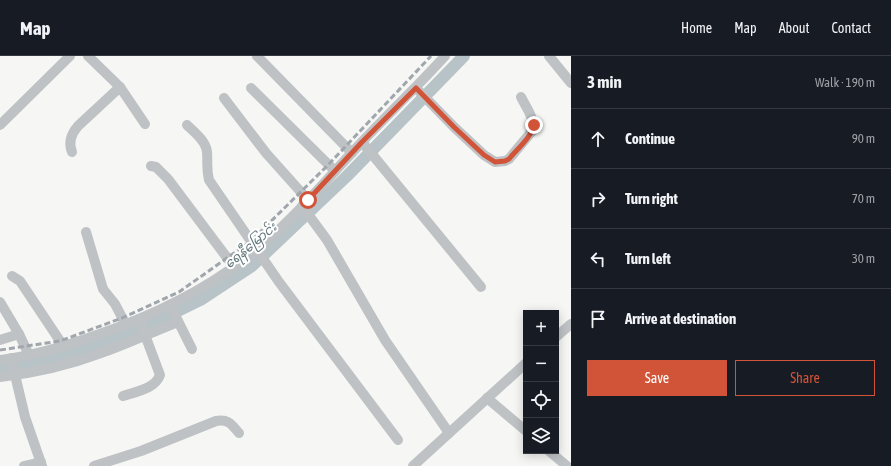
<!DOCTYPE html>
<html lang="en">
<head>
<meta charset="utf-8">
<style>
	:root { --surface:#171b24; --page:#20242c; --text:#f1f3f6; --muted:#9ea1a6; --line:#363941; --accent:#d25438 }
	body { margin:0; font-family:"Asap Condensed","Noto Sans Myanmar",sans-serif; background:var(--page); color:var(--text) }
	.controls { position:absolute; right:12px; bottom:12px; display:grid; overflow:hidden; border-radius:0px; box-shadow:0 2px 10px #0003 }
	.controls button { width:36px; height:36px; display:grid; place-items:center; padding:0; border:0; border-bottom:1px solid var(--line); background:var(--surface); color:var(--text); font:20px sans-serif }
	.stop { position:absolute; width:12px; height:12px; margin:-9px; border:3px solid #d25438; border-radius:50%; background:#fff }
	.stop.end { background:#d25438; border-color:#fff; box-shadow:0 1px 4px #0008 }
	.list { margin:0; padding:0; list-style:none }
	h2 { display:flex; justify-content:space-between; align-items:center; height:52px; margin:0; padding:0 16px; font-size:17px }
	h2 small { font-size:13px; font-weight:400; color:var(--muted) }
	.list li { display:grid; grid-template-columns:26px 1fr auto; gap:12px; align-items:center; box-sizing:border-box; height:60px; padding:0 16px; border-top:1px solid var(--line) }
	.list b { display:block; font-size:15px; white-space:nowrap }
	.list em { font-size:13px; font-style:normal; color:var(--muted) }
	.actions { display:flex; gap:8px; padding:12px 16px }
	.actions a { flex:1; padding:9px 0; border:1px solid var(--accent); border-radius:0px; text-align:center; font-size:14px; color:var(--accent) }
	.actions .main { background:var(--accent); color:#fff }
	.icon { flex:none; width:22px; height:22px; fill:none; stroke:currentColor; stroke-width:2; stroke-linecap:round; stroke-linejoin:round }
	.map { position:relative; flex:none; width:571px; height:410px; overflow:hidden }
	header { display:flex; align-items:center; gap:24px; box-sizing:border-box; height:56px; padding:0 20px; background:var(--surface); border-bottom:1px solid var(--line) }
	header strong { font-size:19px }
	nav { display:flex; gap:22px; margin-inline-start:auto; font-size:14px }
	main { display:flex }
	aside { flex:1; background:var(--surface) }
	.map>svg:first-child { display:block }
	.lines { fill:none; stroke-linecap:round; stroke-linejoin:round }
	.canal { stroke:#b7c3c7; stroke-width:12 }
	.street { stroke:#bec2c5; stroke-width:10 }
	.rail { stroke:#a0a6ab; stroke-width:3; stroke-dasharray:6 3; stroke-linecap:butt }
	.route { stroke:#d25438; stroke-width:5 }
	.labels { text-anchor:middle; stroke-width:4; stroke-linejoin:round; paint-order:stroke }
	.water-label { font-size:13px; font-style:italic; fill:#64787e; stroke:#fff }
</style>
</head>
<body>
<header>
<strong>Map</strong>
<nav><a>Home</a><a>Map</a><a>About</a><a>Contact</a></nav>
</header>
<main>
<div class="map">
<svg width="571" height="410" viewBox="0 0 571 410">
	<rect width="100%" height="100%" fill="#f6f6f4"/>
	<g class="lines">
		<!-- canal -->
		<path class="canal" d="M 0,312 L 78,296 L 151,268 L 202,243 L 252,210 L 347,120 L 464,0"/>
		<!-- street -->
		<g class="street">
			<path d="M 88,0 L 120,31 L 145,68"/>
			<path d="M 257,0 L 352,97"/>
			<path d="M 549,0 L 571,27"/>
			<path d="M 251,32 L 335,115"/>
			<path d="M 416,32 L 454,71 L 484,99 L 495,106 L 505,105 L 509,103 L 533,74 C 535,63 526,51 521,41"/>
			<path d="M 224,42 L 266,97 L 308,144"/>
			<path d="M 0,69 L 70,0"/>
			<path d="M 187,69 C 194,76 206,85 207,96 C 208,107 206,112 209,124 L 279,226 L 398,384"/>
			<path d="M 362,86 L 481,231"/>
			<path d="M 72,96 C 68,86 71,78 78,70 L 120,31"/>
			<path d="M 151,110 L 156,111 L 168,123 L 234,211"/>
			<path d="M 302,150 L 327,184 L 385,284 L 449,377"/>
			<path d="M 86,176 L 103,233 L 115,248 L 126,269"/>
			<path d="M 12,220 L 20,225 L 64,291"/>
			<path d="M 0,246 L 19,278 L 29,299"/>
			<path d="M 170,249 L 192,293"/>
			<path d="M 556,281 L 571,268"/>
			<path d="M 0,284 L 19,278"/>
			<path d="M 11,302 L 25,361 L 42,410"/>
			<path d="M 0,304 C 32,300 63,291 94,280 C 147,262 201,237 246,202 C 289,169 324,126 361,87 C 389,57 418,30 445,0"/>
			<path d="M 0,321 C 34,317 69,309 101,297 C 127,288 152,276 178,266"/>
			<path d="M 123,340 C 135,336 155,333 160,319 L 139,263"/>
			<path d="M 487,342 L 526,375"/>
			<path d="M 549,395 L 567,410"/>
			<path d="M 24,410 L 41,406"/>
			<path d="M 94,410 L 141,395 L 216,365 C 229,363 231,368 239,377"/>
			<path d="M 413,410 L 526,307"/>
		</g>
		<!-- rail -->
		<path class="rail" d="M 0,294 L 60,285 L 122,262 L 179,236 L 251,185 L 328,109 L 431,0"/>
	</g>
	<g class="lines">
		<!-- route -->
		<path class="route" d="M 308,144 L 362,86 L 416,32 L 454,71 L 484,99 L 495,106 L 505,105 L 509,103 C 517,93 531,82 534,69"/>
	</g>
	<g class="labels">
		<!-- water labels -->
		<g class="water-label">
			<text transform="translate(250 189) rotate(-40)" y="5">ရေနီမြောင်း</text>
		</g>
	</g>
</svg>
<div class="controls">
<button>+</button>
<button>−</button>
<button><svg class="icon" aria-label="locate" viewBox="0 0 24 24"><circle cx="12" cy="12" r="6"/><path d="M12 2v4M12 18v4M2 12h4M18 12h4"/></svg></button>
<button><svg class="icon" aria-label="layers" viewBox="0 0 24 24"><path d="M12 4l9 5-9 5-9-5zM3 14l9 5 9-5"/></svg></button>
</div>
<div class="stop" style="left:308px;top:144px"></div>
<div class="stop end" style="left:534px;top:69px"></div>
</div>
<aside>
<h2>3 min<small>Walk · 190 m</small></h2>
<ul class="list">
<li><svg class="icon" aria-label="ahead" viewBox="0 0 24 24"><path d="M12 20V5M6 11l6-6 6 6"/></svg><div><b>Continue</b></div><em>90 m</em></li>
<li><svg class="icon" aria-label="right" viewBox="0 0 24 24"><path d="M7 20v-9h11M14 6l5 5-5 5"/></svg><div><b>Turn right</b></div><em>70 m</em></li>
<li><svg class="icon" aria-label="left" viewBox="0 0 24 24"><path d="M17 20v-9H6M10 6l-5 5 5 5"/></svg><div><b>Turn left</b></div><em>30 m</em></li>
<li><svg class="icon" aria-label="arrive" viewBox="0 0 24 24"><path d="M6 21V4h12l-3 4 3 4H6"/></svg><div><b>Arrive at destination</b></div></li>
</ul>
<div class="actions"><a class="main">Save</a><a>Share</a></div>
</aside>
</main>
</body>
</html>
